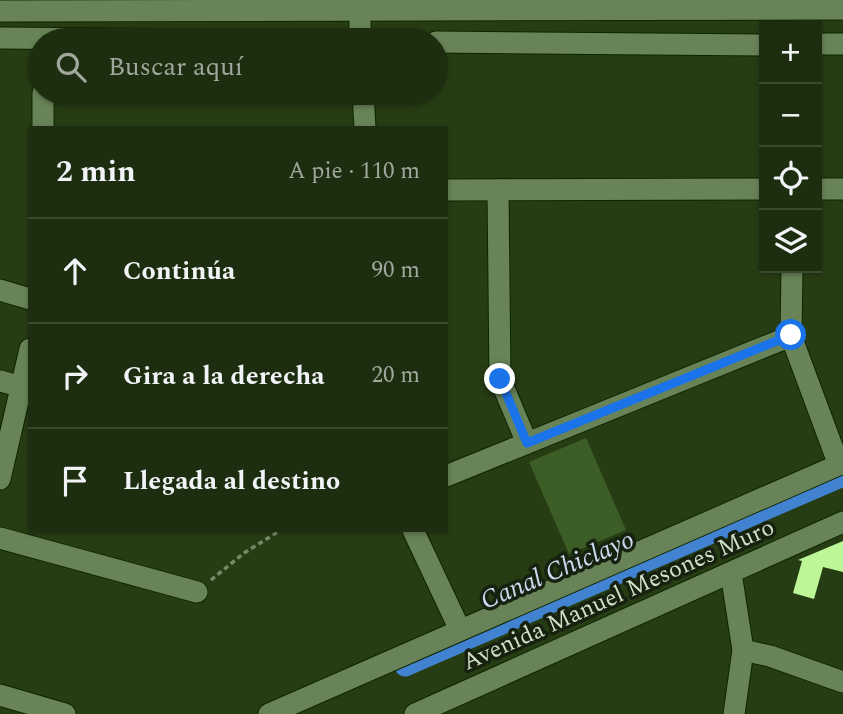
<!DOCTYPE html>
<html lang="es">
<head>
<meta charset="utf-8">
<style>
	:root { --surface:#1c2e0f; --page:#253618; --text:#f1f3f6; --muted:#a0a89e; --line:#3a4a2f }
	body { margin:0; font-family:Spectral,serif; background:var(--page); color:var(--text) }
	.controls { position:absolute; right:21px; top:21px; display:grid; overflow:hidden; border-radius:0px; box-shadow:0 2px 5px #0004 }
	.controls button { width:63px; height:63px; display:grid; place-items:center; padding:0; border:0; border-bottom:2px solid var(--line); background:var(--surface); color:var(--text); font:35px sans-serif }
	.stop { position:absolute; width:21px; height:21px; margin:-16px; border:5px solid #1a73e8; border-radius:50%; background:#fff }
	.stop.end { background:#1a73e8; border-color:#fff; box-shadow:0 2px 7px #0008 }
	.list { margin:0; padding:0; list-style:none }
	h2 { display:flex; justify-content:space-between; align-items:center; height:91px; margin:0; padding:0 28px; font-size:30px }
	h2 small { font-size:23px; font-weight:400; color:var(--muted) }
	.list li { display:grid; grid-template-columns:46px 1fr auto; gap:21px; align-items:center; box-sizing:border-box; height:105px; padding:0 28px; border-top:2px solid var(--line) }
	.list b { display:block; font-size:26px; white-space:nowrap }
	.list em { font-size:23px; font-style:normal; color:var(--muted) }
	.icon { flex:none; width:38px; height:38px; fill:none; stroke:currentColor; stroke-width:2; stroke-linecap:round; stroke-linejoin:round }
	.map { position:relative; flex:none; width:843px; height:714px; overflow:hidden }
	.search { position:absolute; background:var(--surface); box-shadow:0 2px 5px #0004; left:28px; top:28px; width:420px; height:77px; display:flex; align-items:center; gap:18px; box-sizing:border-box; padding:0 24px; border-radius:38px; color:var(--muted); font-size:26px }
	.panel { position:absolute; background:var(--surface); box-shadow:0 2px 5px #0004; left:28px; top:126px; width:420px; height:406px; border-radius:0px }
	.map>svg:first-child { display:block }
	.green { fill:#3c5d25 }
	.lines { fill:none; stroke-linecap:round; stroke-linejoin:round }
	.canal { stroke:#4183d0; stroke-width:21 }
	.building { fill:#bcf697 }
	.minor-casing { stroke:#0d2400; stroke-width:23 }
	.tertiary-casing { stroke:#0d2400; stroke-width:23 }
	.path { stroke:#768a69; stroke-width:3.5; stroke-dasharray:5 3.5; stroke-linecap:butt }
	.minor { stroke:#688358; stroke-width:21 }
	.tertiary { stroke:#688358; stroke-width:21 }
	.route { stroke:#1a73e8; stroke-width:9 }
	.labels { text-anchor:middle; stroke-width:7; stroke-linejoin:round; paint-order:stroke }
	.street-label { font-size:24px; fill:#d0dfc7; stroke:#16210f }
	.water-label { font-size:26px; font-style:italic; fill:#cbdbef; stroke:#16210f }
</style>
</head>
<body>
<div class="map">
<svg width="843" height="714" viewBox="0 0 843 714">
	<rect width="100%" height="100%" fill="#263d14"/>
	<!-- green -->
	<path class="green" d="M 586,438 L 626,530 L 569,554 L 529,462 Z"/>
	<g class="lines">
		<!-- canal -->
		<path class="canal" d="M 405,666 L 843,476"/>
	</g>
	<!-- building -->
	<path class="building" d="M 843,541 L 843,572 L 823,567 L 814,599 L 793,593 L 802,561 L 798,560 Z"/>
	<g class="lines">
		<!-- minor casing -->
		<g class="minor-casing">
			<g id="minor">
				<path d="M 360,40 L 360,0"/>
				<path d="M 363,93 L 365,128"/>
				<path d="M 43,128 L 43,93"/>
				<path d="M 817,189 L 843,189"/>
				<path d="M 446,190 L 764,189"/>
				<path d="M 498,190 L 500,379 L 527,443"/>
				<path d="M 792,268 L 791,336 L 839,465"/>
				<path d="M 0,290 L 30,299"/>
				<path d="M 0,381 L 30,389"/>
				<path d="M 446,476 L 791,336"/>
				<path d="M 0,479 L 30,349"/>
				<path d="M 413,530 L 460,630"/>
				<path d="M 0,538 L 197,592"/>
				<path d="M 731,573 L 743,650 L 734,714"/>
				<path d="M 743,650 L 770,656 L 843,682"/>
				<path d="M 0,695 L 65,714"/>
			</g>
		</g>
		<!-- tertiary casing -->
		<g class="tertiary-casing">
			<g id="tertiary">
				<path d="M 0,11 L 843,9"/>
				<path d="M 0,38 L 218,40"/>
				<path d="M 436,42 L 764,45"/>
				<path d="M 817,44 L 843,44"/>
				<path d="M 269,714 L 843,463"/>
				<path d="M 415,714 L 843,522"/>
			</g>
		</g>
		<!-- path -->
		<path class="path" d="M 211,580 L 244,553 L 281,530"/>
		<!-- minor -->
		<use href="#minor" class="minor"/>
		<!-- tertiary -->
		<use href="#tertiary" class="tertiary"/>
	</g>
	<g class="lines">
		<!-- route -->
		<path class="route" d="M 500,379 L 527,443 L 791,335"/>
	</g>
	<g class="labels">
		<!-- street labels -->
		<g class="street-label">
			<text transform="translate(618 594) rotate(-24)" y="8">Avenida Manuel Mesones Muro</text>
		</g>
		<!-- water labels -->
		<g class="water-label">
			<text transform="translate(557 569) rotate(-23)" y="9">Canal Chiclayo</text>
		</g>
	</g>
</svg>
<div class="controls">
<button>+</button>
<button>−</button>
<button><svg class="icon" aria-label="locate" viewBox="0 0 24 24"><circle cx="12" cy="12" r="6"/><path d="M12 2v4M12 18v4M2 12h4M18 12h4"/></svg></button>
<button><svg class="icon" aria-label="layers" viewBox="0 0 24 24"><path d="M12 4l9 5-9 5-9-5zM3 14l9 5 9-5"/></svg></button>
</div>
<div class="stop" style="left:791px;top:335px"></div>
<div class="stop end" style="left:500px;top:379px"></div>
<div class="search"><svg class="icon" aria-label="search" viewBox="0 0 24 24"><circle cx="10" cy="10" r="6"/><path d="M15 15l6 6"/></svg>Buscar aquí</div>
<section class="panel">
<h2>2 min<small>A pie · 110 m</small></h2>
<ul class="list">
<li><svg class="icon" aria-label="ahead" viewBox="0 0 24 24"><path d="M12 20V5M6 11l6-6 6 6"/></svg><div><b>Continúa</b></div><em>90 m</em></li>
<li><svg class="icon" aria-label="right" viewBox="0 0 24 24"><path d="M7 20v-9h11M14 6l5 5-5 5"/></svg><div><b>Gira a la derecha</b></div><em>20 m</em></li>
<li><svg class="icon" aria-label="arrive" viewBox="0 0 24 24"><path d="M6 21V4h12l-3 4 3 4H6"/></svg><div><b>Llegada al destino</b></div></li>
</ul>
</section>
</div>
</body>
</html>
